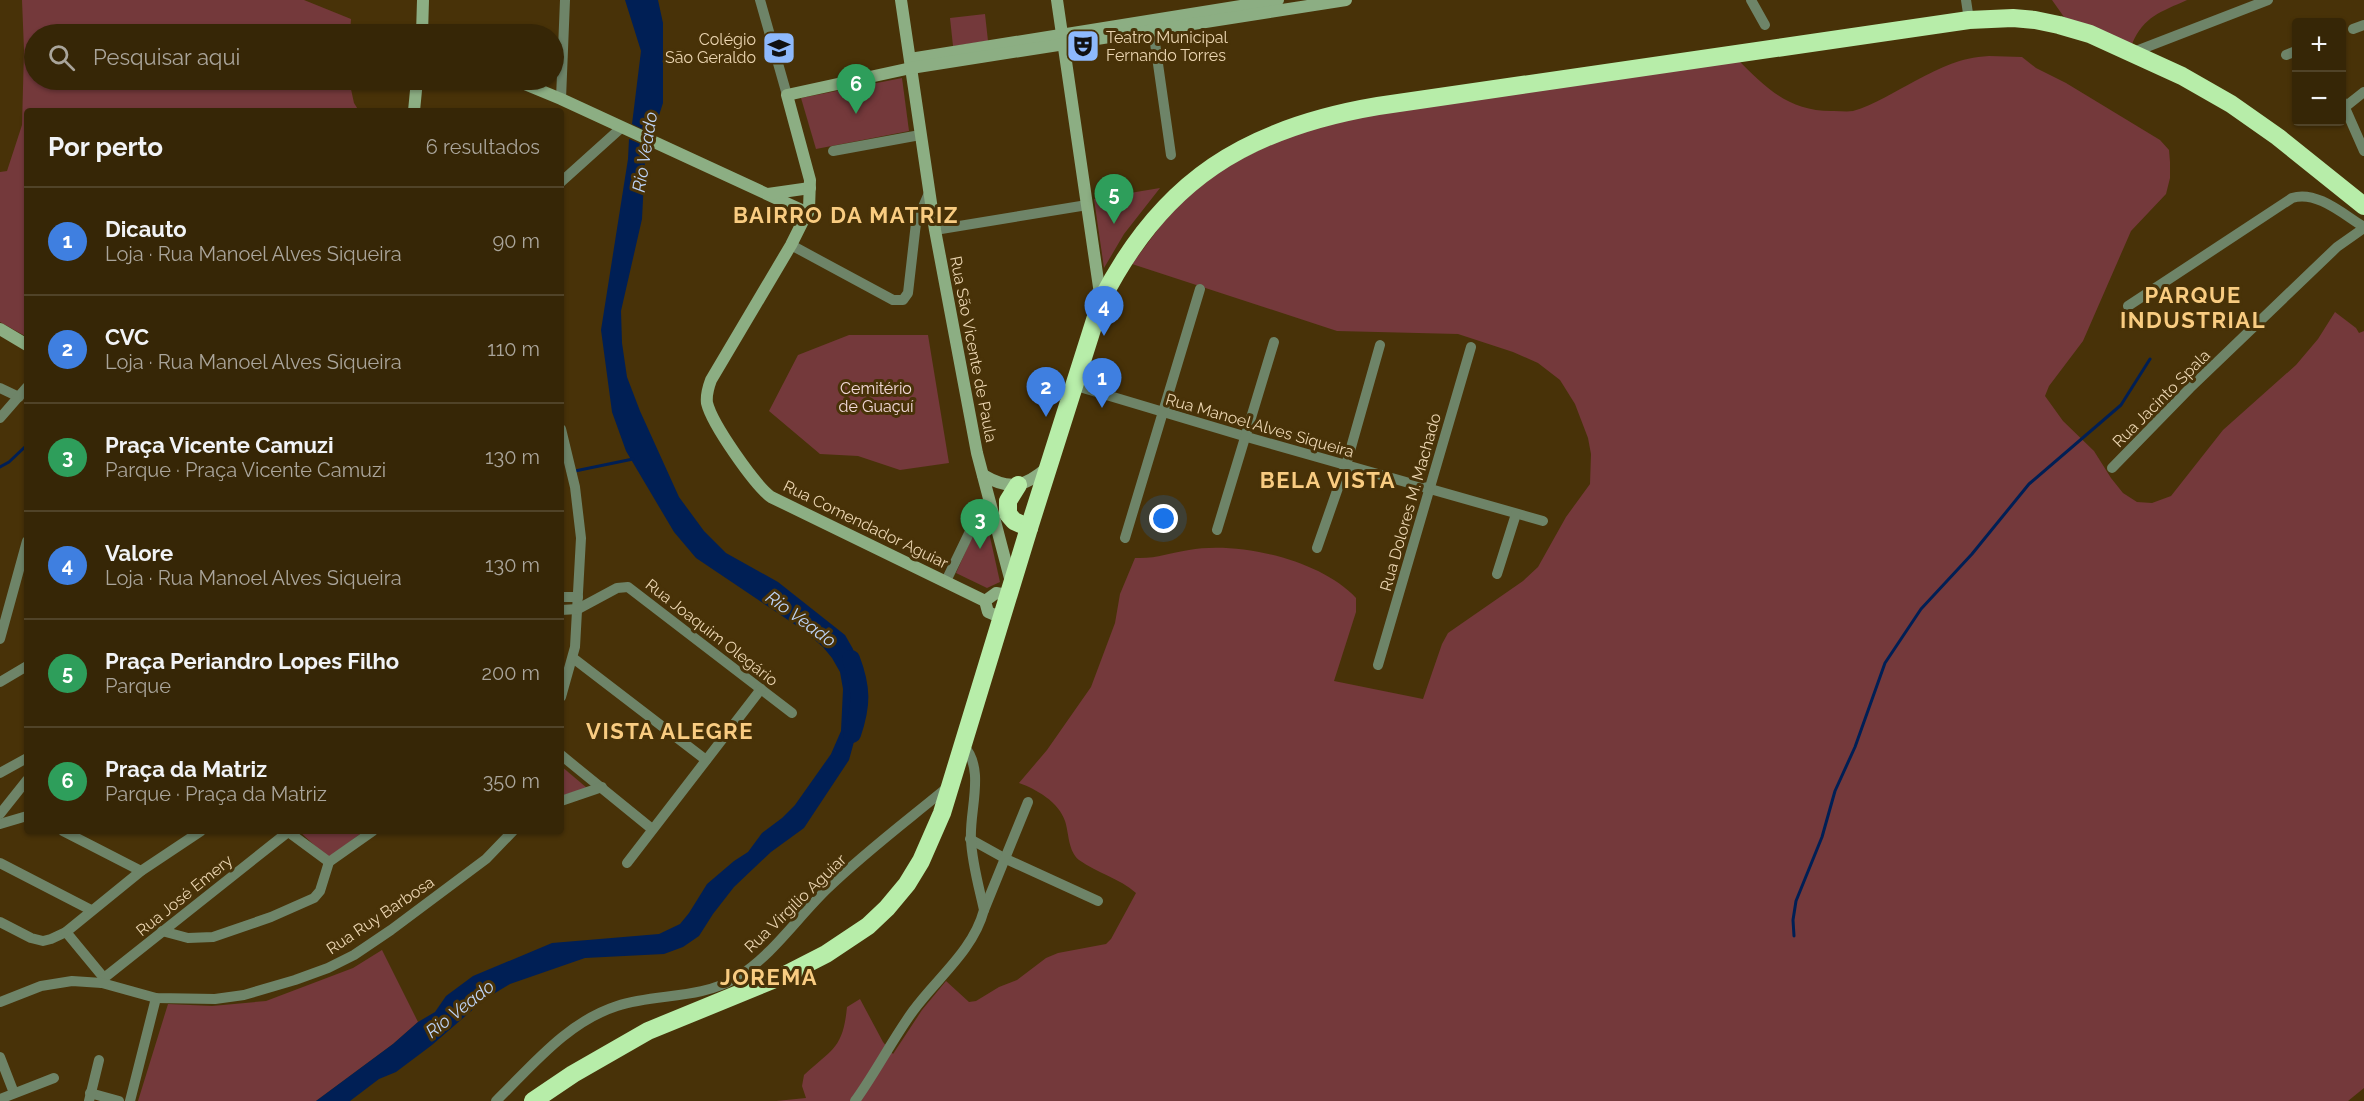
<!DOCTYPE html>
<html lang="pt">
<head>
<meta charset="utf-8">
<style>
	:root { --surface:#362606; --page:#413214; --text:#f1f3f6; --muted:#aaa59b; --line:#504328; --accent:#1a73e8 }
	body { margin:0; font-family:Raleway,sans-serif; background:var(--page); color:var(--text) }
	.controls { position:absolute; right:18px; top:18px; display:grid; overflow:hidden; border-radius:6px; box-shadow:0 2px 4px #0004 }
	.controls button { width:54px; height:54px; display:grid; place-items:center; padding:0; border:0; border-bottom:2px solid var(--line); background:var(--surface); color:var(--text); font:30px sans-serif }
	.you { position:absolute; left:1164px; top:519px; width:21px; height:21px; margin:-15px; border:4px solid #fff; border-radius:50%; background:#1a73e8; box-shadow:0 0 0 9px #1a73e833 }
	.badge { display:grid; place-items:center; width:39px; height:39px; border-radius:50%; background:var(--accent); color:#fff; font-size:20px; font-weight:700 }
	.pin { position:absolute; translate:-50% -50px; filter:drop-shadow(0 2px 3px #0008) }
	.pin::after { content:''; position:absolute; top:32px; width:21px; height:18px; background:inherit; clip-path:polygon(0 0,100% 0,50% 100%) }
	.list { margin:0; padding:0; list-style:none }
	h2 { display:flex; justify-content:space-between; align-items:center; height:78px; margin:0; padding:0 24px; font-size:26px }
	h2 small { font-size:20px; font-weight:400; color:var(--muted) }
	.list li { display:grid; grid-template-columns:39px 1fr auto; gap:18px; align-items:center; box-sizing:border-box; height:108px; padding:0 24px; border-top:2px solid var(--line) }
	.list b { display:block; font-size:22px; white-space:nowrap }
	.list p { margin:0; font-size:20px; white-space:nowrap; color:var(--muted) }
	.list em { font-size:20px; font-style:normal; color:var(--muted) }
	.icon { flex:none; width:33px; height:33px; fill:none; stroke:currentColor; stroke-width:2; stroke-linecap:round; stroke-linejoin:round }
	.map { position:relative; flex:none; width:2364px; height:1101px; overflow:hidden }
	.search { position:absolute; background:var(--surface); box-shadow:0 2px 4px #0004; left:24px; top:24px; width:540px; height:66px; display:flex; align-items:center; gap:15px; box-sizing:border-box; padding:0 21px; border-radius:33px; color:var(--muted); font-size:22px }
	.panel { position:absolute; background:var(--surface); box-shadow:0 2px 4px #0004; left:24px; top:108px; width:540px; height:726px; border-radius:6px }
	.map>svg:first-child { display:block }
	.green { fill:#74393b }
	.water { fill:#001f55 }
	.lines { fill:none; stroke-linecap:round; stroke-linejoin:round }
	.stream { stroke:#001f55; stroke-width:3 }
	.river { stroke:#001f55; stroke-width:18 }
	.street { stroke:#6e8468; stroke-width:10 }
	.secondary { stroke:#8cae83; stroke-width:12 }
	.highway { stroke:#b7eda9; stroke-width:18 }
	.labels { text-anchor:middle; stroke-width:6; stroke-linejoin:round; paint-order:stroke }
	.poi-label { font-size:16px; fill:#ebd5b1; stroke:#483208; text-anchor:start }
	.street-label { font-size:16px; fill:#ebd5b1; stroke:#483208 }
	.park-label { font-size:16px; fill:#f2d9d9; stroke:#483208 }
	.water-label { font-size:18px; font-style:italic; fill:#bed4f7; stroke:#483208 }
	.district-label { font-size:22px; font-weight:bold; letter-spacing:1.5px; fill:#f9cc81; stroke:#483208 }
</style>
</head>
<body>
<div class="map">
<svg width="2364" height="1101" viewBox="0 0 2364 1101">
	<rect width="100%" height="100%" fill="#483208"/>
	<!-- green -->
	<g class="green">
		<path d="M 22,0 L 304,0 L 351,19 L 350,34 L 34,34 L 34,80 L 349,80 L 354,103 L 359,111 L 27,111 L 27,337 L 0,322 L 0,172 L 7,171 L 22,125 L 24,50 Z"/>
		<path d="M 2052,0 L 2187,0 C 2161,12 2144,16 2132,44 L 2064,17 Z"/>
		<path d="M 985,14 L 988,41 L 953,46 L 950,18 Z"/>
		<path d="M 1989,56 L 2022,57 L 2036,68 L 2066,83 L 2160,140 L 2169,150 L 2170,162 L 2170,178 L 2166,194 L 2131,231 L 2083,341 L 2049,386 L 2045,396 L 2063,421 L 2094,451 L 2111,478 L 2123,493 L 2137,502 L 2152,503 L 2171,496 L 2223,430 L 2296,365 L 2318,339 L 2335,312 L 2356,328 L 2359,333 L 2364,331 L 2364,1088 L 2348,1101 L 776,1101 L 806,1098 L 802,1086 L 804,1075 C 832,1049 843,1049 847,1007 L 860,999 L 883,1042 L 893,1054 L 922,1010 L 946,981 L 969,1002 L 976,1001 L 999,987 L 1017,980 L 1046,958 L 1058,953 L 1106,944 L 1111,939 L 1136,893 C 1119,878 1097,873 1079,860 C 1068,851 1069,833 1065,821 C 1059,802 1036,789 1019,783 L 1047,750 L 1091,687 L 1115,623 L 1120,594 L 1135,558 C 1157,559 1168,553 1189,550 C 1239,541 1321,560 1356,598 L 1356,612 L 1334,681 L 1423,699 L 1442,644 L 1448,633 L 1523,581 L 1538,567 L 1566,517 L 1590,484 L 1591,454 L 1588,438 L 1575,404 L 1560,380 L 1538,363 L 1513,352 L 1458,334 L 1337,331 L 1132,264 L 1162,224 L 1189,195 L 1217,171 L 1310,125 L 1736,58 C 1766,88 1789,112 1834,111 C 1840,111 1847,112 1853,111 C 1874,105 1896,91 1915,81 C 1942,67 1959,58 1989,56 Z"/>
		<path d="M 902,78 L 909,131 L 816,149 L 801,98 Z"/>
		<path d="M 1160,188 L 1124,234 L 1104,268 L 1094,199 Z"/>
		<path d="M 849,335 L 928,335 L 949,463 L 900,470 L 858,456 L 820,454 L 769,411 L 798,355 Z"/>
		<path d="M 986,519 L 1000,582 L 987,588 L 956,573 L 978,524 Z"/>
		<path d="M 561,766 L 587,788 L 561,796 Z"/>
		<path d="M 299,831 L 364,831 L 328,858 Z"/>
		<path d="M 382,950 L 418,1022 L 393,1044 L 316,1101 L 138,1101 L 168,1004 L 212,1006 L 266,1001 L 353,968 Z"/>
	</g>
	<!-- water -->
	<g class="water">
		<path d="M 625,0 L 658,0 L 663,23 L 663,103 L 653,134 L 632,124 L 641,51 Z"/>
		<path d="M 629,139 L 652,149 L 645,161 L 642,219 L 621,311 L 622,343 L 627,377 L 640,411 L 679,497 L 704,531 L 726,553 L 778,582 L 845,635 L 853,649 L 859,677 L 858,727 L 849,760 L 804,828 L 771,852 L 734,887 L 713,914 L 699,936 L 683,947 L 664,954 L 585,958 L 510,984 L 485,999 L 432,1045 L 396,1072 L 379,1079 L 350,1101 L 316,1101 L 393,1044 L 418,1022 L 435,1012 L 446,996 L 473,976 L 552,943 L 659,934 L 680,924 L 689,913 L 707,884 L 734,861 L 748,852 L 762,833 L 782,818 L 795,805 L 831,754 L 841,731 L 843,689 L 840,672 L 832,658 L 823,647 L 803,630 L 696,558 L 674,532 L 626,451 L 612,412 L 601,330 L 628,159 Z"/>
	</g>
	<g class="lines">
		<!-- stream -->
		<g class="stream">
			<path d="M 0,467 L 9,462 L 27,445"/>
			<path d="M 575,471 L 633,459"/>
			<path d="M 1794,936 L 1793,920 L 1796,901 L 1822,837 L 1835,791 L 1855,747 L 1885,663 L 1921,609 L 1972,554 L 2029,484 L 2121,405 L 2150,359"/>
		</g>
		<!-- river -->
		<path class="river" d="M 851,659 C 862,688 862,705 852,734"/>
		<!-- street -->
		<g class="street">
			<path d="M 760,0 L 787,95"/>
			<path d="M 1751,0 L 1765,25"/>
			<path d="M 1966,0 L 1969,20"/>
			<path d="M 1152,22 L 1171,155"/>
			<path d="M 2353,29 L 2364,25"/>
			<path d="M 2131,53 L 2268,0"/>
			<path d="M 2286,55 L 2296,51"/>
			<path d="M 561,99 L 565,0"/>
			<path d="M 2342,101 L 2364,151"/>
			<path d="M 2345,107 L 2364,92"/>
			<path d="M 833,151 L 920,135"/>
			<path d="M 561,182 L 621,128"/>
			<path d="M 935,230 L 1087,205"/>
			<path d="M 791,245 L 893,300 L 903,300 L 908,293 L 916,223 L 929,193"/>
			<path d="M 2128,306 L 2292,198 C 2317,190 2344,215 2364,227"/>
			<path d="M 1073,385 L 1247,437 L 1543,521"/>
			<path d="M 0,388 L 19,397"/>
			<path d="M 0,418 L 27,387"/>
			<path d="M 561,429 L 575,487 L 581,538 L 575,647 L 561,697"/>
			<path d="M 2112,468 L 2190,388 L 2337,247 L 2364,228"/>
			<path d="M 1217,530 L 1274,342"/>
			<path d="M 1125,538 L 1200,289"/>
			<path d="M 1317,548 L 1346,465 L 1380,345"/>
			<path d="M 1497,574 L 1516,514"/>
			<path d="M 946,581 L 974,523 L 992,508"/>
			<path d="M 561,597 L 578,597"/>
			<path d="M 561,610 L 578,609 L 617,588 L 628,587 L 792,713"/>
			<path d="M 0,639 L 27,541"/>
			<path d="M 573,658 L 706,760"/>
			<path d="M 1378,665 L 1471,347"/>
			<path d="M 0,682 L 27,666"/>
			<path d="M 561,755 L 652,829"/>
			<path d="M 0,773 L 27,758"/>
			<path d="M 561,801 L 602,787"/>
			<path d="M 0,814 L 27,780"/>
			<path d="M 0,824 L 27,816"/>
			<path d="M 63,831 L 141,871"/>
			<path d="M 287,831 L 329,862"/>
			<path d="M 970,839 L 1006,859 L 1098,901"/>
			<path d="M 0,863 L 91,910"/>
			<path d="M 627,863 L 761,689"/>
			<path d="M 984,910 L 1028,802"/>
			<path d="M 0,922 L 31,938 L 43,941 L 51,939 L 66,932 L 141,871 L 201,831"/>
			<path d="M 162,931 L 188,938 L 213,937 L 271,917 L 314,898 L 320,891 L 329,862 L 373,831"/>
			<path d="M 66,932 L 104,978"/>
			<path d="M 102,983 L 104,978 L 288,832"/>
			<path d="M 0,1002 L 41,986 L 72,981 L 102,983 L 156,998 L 215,999 L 244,995 L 295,980 L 328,968 L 354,955 L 391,930 L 486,859 L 513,831"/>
			<path d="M 0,1057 L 14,1093"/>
			<path d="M 90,1093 L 119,1101"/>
			<path d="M 0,1099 L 54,1078"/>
			<path d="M 89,1101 L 99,1060"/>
			<path d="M 130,1101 L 156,998"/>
			<path d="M 496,1101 C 532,1066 567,1022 617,1006 C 657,993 698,1000 736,978 C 772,956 797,918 827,889 C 865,852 908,820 949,786"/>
			<path d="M 855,1101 C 876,1072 892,1040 913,1011 C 937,978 973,951 984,910 C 979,887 972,863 971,840 C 969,810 986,769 963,745"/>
		</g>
		<!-- secondary -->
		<g class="secondary">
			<path d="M 901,0 L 935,230 L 977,453 L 1011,582"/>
			<path d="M 1057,0 L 1101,301"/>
			<path d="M 422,34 L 423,0"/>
			<path d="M 910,59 L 1278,0"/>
			<path d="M 515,80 L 561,99 L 808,213"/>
			<path d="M 414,111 L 417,80"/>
			<path d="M 768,194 L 810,188"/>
			<path d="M 0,329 L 27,345"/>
			<path d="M 983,475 C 1010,491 1025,487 1048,467"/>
			<path d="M 985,601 L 771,497 C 754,484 712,424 707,403 C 706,395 708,388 711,380 L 791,245 L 809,209 L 810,180 L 787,95 L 911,68 L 1346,0"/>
			<path d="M 1002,618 L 988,612 L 985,601 L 996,593 L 1008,595"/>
		</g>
		<!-- highway -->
		<g class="highway">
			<path d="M 1018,485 L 1008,501 L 1008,514 L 1014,521 L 1029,528"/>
			<path d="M 533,1101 L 573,1074 L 648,1031 L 785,975 L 826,954 L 868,926 L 887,908 L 907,884 L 921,861 L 942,813 L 1029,528 L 1101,301 C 1162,180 1247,128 1378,106 L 1969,20 L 2013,18 L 2035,20 L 2059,25 L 2090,34 L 2182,76 L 2231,104 L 2278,137 L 2364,206"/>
		</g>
	</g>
	<!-- icons -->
	<defs>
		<g id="theatre-square" transform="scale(1.725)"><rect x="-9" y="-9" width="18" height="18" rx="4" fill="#8eb9fc" stroke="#483208"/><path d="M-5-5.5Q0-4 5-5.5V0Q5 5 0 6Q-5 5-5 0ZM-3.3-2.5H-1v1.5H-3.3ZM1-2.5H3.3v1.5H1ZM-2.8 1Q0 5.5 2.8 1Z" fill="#111"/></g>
		<g id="school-square" transform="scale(1.725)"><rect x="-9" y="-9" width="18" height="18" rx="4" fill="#8eb9fc" stroke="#483208"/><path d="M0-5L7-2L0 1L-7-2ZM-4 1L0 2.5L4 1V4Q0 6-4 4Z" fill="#111"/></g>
	</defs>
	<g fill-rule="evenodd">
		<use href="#theatre-square" x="1083" y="46"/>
		<use href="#school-square" x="779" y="48"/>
	</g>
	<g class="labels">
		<!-- poi labels -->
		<g class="poi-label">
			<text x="1106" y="43">Teatro Municipal<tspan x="1106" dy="18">Fernando Torres</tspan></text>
			<text x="756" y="45" text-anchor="end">Colégio<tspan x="756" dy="18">São Geraldo</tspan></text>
		</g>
		<!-- street labels -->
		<g class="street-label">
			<text transform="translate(974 349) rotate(79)" y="6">Rua São Vicente de Paula</text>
			<text transform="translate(2161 398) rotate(-45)" y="6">Rua Jacinto Spala</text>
			<text transform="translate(1260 425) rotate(16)" y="6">Rua Manoel Alves Siqueira</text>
			<text transform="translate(1410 502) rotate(-74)" y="6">Rua Dolores M. Machado</text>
			<text transform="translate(866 524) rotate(26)" y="6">Rua Comendador Aguiar</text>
			<text transform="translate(712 632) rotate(38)" y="6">Rua Joaquim Olegário</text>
			<text transform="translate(184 895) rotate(-39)" y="6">Rua José Emery</text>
			<text transform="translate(795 903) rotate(-44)" y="6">Rua Virgilio Aguiar</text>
			<text transform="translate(380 915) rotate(-34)" y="6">Rua Ruy Barbosa</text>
		</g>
		<!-- park labels -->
		<g class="park-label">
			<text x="876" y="394">Cemitério<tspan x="876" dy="18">de Guaçuí</tspan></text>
		</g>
		<!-- water labels -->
		<g class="water-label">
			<text transform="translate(645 152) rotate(-81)" y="6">Rio Veado</text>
			<text transform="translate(801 619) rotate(36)" y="6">Rio Veado</text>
			<text transform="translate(460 1009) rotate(-38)" y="6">Rio Veado</text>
		</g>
		<!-- district labels -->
		<g class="district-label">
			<text x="846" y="223">BAIRRO DA MATRIZ</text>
			<text x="2193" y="303">PARQUE<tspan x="2193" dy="25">INDUSTRIAL</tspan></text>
			<text x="1328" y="488">BELA VISTA</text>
			<text x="670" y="739">VISTA ALEGRE</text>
			<text x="769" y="985">JOREMA</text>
		</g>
	</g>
</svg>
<div class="controls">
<button>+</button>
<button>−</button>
</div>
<div class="you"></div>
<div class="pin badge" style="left:1102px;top:408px;background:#3f7fe0">1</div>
<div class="pin badge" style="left:1046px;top:417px;background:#3f7fe0">2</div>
<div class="pin badge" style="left:980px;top:549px;background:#2e9e5b">3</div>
<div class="pin badge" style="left:1104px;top:336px;background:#3f7fe0">4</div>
<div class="pin badge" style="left:1114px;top:224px;background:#2e9e5b">5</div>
<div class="pin badge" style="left:856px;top:114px;background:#2e9e5b">6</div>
<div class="search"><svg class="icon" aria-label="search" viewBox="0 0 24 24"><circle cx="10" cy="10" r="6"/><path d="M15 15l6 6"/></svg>Pesquisar aqui</div>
<section class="panel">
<h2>Por perto<small>6 resultados</small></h2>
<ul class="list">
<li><span class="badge" style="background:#3f7fe0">1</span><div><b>Dicauto</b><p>Loja · Rua Manoel Alves Siqueira</p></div><em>90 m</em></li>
<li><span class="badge" style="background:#3f7fe0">2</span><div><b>CVC</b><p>Loja · Rua Manoel Alves Siqueira</p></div><em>110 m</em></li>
<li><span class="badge" style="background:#2e9e5b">3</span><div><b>Praça Vicente Camuzi</b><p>Parque · Praça Vicente Camuzi</p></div><em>130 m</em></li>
<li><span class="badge" style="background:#3f7fe0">4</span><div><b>Valore</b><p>Loja · Rua Manoel Alves Siqueira</p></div><em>130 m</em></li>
<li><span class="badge" style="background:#2e9e5b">5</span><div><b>Praça Periandro Lopes Filho</b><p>Parque</p></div><em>200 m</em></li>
<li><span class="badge" style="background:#2e9e5b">6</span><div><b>Praça da Matriz</b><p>Parque · Praça da Matriz</p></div><em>350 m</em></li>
</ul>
</section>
</div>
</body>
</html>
